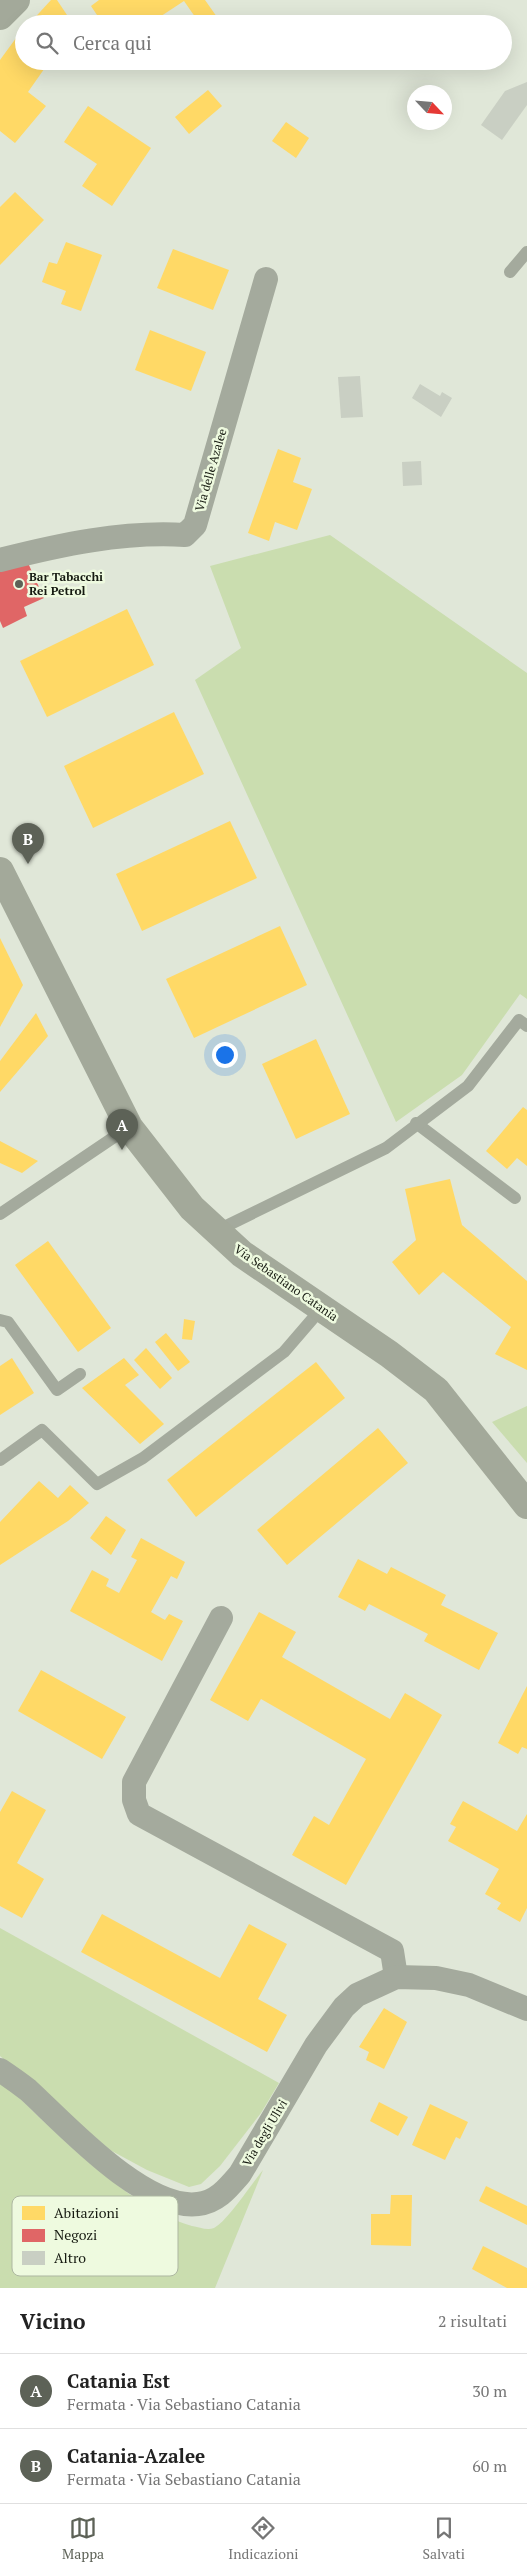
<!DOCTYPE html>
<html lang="it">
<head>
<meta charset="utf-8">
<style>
	:root { --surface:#fff; --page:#f2f2f2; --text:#222; --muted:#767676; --line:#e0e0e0; --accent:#5d6257 }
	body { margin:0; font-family:"PT Serif",serif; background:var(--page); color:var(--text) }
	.compass { position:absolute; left:407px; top:85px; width:45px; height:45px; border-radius:50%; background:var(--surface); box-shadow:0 5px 20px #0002; rotate:116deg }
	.you { position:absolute; left:224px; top:1054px; width:18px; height:18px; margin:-12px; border:4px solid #fff; border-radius:50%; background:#1a73e8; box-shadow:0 0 0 8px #1a73e833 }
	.badge { display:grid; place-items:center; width:32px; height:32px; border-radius:50%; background:var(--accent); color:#fff; font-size:16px; font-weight:700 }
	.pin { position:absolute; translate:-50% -41px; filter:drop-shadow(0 1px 2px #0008) }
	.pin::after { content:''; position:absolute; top:26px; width:18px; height:15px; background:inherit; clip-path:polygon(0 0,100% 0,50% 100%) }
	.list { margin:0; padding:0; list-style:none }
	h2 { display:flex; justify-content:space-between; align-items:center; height:65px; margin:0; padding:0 20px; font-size:21px }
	h2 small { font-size:16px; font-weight:400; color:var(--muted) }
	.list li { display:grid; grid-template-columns:32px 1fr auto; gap:15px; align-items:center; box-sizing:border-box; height:75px; padding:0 20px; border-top:1px solid var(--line) }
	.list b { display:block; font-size:19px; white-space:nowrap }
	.list p { margin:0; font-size:16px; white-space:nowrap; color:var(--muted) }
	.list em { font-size:16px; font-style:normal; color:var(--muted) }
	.icon { flex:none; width:28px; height:28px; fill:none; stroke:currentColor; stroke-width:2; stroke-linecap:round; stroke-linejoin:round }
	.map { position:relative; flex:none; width:527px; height:2288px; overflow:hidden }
	.search { position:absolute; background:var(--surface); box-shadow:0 5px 20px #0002; left:15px; right:15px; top:15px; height:55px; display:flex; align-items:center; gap:12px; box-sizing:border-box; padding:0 18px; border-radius:28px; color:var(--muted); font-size:19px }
	.sheet { height:215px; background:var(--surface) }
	nav { display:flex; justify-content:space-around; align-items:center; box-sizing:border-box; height:70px; border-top:1px solid var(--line); background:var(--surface); font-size:14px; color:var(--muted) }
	nav a { display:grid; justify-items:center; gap:2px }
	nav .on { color:var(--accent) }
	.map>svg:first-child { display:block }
	.green { fill:#caddaf }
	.homes { fill:#ffd966 }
	.shops { fill:#e06666 }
	.building { fill:#c9cfc3 }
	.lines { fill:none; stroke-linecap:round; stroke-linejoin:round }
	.lane { stroke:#a4aa9d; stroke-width:12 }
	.street { stroke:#a4aa9d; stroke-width:24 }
	.secondary { stroke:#a3a99a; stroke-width:28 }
	.poi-dot { fill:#5d6257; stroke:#eefadf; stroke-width:2 }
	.labels { text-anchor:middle; stroke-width:5; stroke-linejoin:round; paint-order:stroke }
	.street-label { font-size:12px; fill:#161a11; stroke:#eefadf }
	.poi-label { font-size:12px; font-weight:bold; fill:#161a11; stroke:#eefadf; text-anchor:start }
	.key { fill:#eefadf; stroke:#adb7a1; stroke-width:1 }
	.key-label { font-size:14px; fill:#161a11 }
</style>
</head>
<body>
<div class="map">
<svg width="527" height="2288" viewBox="0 0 527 2288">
	<rect width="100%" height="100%" fill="#e0e7d8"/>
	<!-- green -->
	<g class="green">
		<path d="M 330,535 L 527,673 L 527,999 L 520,994 L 462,1075 L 396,1122 L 195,680 L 241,648 L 210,566 Z"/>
		<path d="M 527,1406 L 527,1463 L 492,1422 Z"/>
		<path d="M 0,1928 L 279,2083 L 261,2113 L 220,2166 L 201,2184 L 189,2187 L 147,2170 L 110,2150 L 0,2056 Z"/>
		<path d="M 0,2079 C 49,2126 126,2207 192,2226 C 199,2227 207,2231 214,2228 C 226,2223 253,2182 263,2170 L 215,2288 L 0,2288 Z"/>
	</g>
	<!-- homes -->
	<g class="homes">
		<path d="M 51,0 L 57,0 L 73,24 L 29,24 Z"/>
		<path d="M 99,0 L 205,0 L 217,17 L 207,24 L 200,24 L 184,1 L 149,24 L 103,24 L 91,6 Z"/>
		<path d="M 19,34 L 24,39 L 24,61 L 49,62 L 28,92 L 46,106 L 15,143 L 0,131 L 0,60 Z"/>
		<path d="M 208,90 L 222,106 L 189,134 L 175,117 Z"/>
		<path d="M 88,106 L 151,148 L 112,206 L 82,186 L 97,164 L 64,142 Z"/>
		<path d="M 286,122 L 309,138 L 296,158 L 272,141 Z"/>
		<path d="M 15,192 L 44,220 L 0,265 L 0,207 Z"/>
		<path d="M 66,242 L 102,255 L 81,311 L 61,304 L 66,291 L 42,282 L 49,262 L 57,264 Z"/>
		<path d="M 173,249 L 229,270 L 213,310 L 157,288 Z"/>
		<path d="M 150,330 L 206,352 L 191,391 L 135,370 Z"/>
		<path d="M 278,449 L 301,458 L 293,482 L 312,489 L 297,530 L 275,522 L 269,541 L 248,533 Z"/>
		<path d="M 127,609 L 154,665 L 47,717 L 20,661 Z"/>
		<path d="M 174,712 L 204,774 L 93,828 L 64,766 Z"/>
		<path d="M 230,821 L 257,878 L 142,931 L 116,874 Z"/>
		<path d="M 280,926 L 307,985 L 194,1038 L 166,979 Z"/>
		<path d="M 0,938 L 23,985 L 0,1027 Z"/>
		<path d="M 36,1013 L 48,1036 L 0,1092 L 0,1061 Z"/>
		<path d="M 316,1039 L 350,1114 L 296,1139 L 262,1064 Z"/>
		<path d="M 523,1107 L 527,1110 L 527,1166 L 517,1158 L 507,1169 L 486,1151 Z"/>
		<path d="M 0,1141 L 38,1161 L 22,1173 L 0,1163 Z"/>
		<path d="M 450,1179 L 462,1225 L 527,1281 L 527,1370 L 495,1354 L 511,1327 L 443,1272 L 419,1295 L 392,1262 L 416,1240 L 405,1189 Z"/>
		<path d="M 48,1241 L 111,1328 L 78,1352 L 15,1265 Z"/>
		<path d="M 184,1319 L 195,1321 L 192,1340 L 182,1339 Z"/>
		<path d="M 166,1333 L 190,1362 L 178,1371 L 155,1342 Z"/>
		<path d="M 146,1348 L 172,1378 L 160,1389 L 134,1360 Z"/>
		<path d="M 12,1358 L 34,1393 L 0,1415 L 0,1366 Z"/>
		<path d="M 124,1358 L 139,1375 L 125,1385 L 164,1424 L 140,1444 L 82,1388 Z"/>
		<path d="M 316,1362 L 345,1398 L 196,1517 L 167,1480 Z"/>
		<path d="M 378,1428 L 408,1463 L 287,1565 L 257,1530 Z"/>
		<path d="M 39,1481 L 58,1498 L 70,1485 L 89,1503 L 68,1521 L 0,1565 L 0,1522 Z"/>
		<path d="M 106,1516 L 126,1530 L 111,1555 L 90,1538 Z"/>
		<path d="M 141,1538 L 185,1562 L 177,1579 L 171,1576 L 151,1612 L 165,1620 L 169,1614 L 183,1621 L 162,1661 L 70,1611 L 92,1570 L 109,1579 L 106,1586 L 119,1593 L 137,1560 L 131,1557 Z"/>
		<path d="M 358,1559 L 387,1574 L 391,1567 L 446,1595 L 441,1605 L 498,1633 L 479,1670 L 424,1641 L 428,1634 L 369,1604 L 365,1611 L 338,1597 Z"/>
		<path d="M 259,1612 L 296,1632 L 282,1657 L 390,1719 L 405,1693 L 442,1715 L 346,1885 L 292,1855 L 314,1816 L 329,1825 L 366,1759 L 261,1699 L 248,1721 L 210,1700 Z"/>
		<path d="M 41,1670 L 126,1717 L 102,1759 L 18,1711 Z"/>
		<path d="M 527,1686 L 527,1749 L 522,1747 L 518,1754 L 498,1743 Z"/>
		<path d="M 12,1791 L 46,1810 L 17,1863 L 44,1879 L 22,1918 L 0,1906 L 0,1812 Z"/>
		<path d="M 463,1801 L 517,1831 L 527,1814 L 527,1908 L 520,1922 L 497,1909 L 501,1903 L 485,1894 L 499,1869 L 448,1841 L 456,1827 L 450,1824 Z"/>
		<path d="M 102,1914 L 220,1978 L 249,1924 L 287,1944 L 258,1999 L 287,2015 L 267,2052 L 81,1952 Z"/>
		<path d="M 384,2008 L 407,2022 L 384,2069 L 366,2060 L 369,2052 L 359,2047 Z"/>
		<path d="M 379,2102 L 408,2117 L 398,2136 L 370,2121 Z"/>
		<path d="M 430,2104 L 468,2122 L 460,2139 L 456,2137 L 445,2160 L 412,2145 Z"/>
		<path d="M 486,2186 L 527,2206 L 527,2225 L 479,2201 Z"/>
		<path d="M 391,2195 L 412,2195 L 411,2246 L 371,2245 L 371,2214 L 390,2214 Z"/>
		<path d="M 483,2246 L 527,2268 L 527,2288 L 507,2288 L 472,2269 Z"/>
	</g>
	<!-- shops -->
	<path class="shops" d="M 28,563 L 44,598 L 24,607 L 27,616 L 3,628 L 0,621 L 0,570 Z"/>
	<!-- building -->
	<g class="building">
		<path d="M 527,82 L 527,105 L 502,140 L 481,125 L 505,91 Z"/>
		<path d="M 360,376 L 363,417 L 341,418 L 338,377 Z"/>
		<path d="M 420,384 L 440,396 L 442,392 L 452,398 L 441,417 L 412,398 Z"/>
		<path d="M 421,461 L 422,485 L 403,486 L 402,462 Z"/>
	</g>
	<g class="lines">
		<!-- lane -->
		<g class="lane">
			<path d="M 510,272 L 527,252"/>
			<path d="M 416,1123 L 515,1198"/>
			<path d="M 0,1214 L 129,1127"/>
			<path d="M 216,1231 L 386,1148 L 468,1086 L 519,1020 L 527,1026"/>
			<path d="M 0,1320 L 8,1322 L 57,1390 L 80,1374"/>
			<path d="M 0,1460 L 42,1430 L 97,1484 L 143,1458 L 284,1352 L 321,1309"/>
		</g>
		<!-- street -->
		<g class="street">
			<path d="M 0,560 C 59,545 123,531 185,535 L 195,525 L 266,279"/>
			<path d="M 221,1618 L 134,1782 L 134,1800 L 139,1814 L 392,1951 L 396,1977"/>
			<path d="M 0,2070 C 9,2076 19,2083 28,2090 C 65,2124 144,2211 198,2204 C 217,2202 228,2188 240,2174 L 316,2045 L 344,2007 L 357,1995 L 396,1977 L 436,1978 L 469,1985 L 527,2009"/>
		</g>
		<!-- secondary -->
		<g class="secondary">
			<path d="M 0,16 L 16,0"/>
			<path d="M 0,871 L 129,1127 L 192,1208 L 242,1254 L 389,1354 L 436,1390 L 527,1505"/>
		</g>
	</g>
	<!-- markers -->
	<circle class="poi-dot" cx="19" cy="584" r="5"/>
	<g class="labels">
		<!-- street labels -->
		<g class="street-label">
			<text transform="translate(211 470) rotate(-74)" y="4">Via delle Azalee</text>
			<text transform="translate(286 1283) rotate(35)" y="4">Via Sebastiano Catania</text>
			<text transform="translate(265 2133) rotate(-59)" y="4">Via degli Ulivi</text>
		</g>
		<!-- poi labels -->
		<g class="poi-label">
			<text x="29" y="581">Bar Tabacchi<tspan x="29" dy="14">Rei Petrol</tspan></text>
		</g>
	</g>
	<!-- legend -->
	<rect x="12" y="2196" width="166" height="80" rx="8" class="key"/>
	<rect x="22" y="2206" width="23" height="14" fill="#ffd966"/>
	<rect x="22" y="2229" width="23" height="13" fill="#e06666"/>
	<rect x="22" y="2251" width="23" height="14" fill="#c9cfc3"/>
	<g class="key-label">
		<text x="54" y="2218">Abitazioni</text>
		<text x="54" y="2240">Negozi</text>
		<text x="54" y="2263">Altro</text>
	</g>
</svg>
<svg class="compass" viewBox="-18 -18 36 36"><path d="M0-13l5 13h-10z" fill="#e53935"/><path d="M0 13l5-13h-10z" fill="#767676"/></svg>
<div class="you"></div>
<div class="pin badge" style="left:122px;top:1150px">A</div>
<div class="pin badge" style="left:28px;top:864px">B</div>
<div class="search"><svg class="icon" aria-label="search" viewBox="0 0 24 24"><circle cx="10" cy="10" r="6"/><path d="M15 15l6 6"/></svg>Cerca qui</div>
</div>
<section class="sheet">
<h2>Vicino<small>2 risultati</small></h2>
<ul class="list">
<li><span class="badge">A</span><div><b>Catania Est</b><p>Fermata · Via Sebastiano Catania</p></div><em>30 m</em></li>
<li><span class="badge">B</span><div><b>Catania-Azalee</b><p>Fermata · Via Sebastiano Catania</p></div><em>60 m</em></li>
</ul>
</section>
<nav>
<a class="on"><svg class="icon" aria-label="map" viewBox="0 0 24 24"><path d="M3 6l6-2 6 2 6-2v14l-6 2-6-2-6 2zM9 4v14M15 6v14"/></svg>Mappa</a>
<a><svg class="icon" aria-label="directions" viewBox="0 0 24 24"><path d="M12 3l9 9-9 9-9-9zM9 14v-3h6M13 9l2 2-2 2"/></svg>Indicazioni</a>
<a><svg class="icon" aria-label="saved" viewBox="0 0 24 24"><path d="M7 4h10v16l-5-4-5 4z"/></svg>Salvati</a>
</nav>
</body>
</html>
